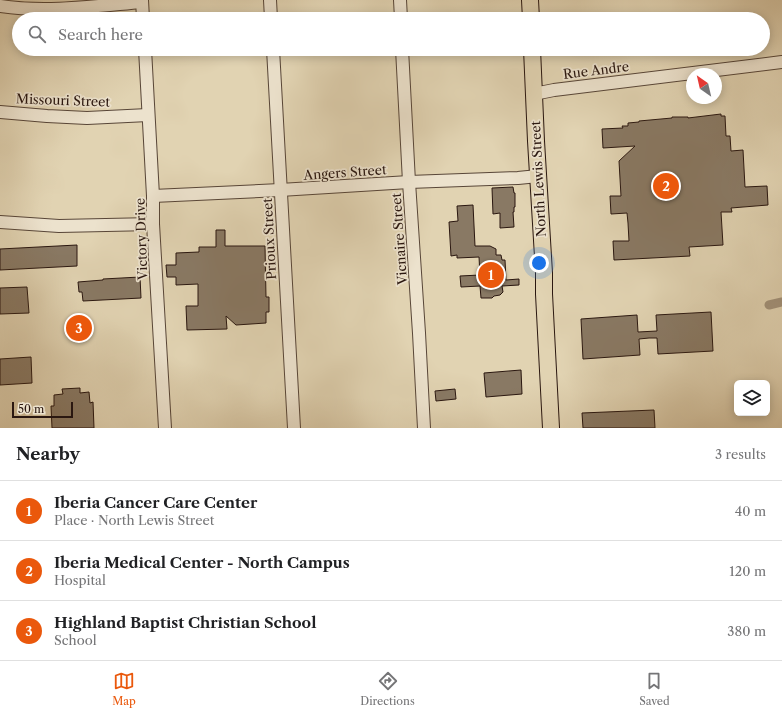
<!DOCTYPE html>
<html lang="en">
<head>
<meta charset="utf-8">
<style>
	:root { --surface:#fff; --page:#f2f2f2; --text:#202124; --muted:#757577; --line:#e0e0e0; --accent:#ea580c }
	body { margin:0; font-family:"Libre Caslon Text",serif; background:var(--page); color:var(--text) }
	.controls { position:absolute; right:12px; bottom:12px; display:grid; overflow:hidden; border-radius:6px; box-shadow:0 2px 10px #0003 }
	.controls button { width:36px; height:36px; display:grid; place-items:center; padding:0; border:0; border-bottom:1px solid var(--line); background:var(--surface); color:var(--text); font:20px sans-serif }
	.compass { position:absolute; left:686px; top:68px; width:36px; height:36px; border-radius:50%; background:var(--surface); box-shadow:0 2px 10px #0003; rotate:326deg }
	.scale { position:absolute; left:12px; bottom:10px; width:61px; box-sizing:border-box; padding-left:4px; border:2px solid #2a1710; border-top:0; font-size:11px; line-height:14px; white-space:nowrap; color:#2a1710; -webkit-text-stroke:3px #ece2cd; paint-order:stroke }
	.you { position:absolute; left:539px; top:263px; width:14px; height:14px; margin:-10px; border:3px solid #fff; border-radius:50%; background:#1a73e8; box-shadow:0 0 0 6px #1a73e833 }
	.badge { display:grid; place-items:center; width:26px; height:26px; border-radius:50%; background:var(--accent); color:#fff; font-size:13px; font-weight:700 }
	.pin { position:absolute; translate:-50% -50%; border:2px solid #fff; box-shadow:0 1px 4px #0006 }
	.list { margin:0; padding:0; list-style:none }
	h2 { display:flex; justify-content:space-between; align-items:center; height:52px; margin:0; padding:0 16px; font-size:17px }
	h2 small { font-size:13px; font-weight:400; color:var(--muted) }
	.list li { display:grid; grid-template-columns:26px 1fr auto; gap:12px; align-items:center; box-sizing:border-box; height:60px; padding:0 16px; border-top:1px solid var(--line) }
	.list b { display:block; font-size:15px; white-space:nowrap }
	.list p { margin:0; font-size:13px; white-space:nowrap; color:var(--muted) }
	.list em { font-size:13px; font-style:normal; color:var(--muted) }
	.icon { flex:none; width:22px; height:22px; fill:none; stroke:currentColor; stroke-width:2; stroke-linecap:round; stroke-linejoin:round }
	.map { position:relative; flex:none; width:782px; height:428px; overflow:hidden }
	.search { position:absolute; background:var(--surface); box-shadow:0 2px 10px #0003; left:12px; right:12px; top:12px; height:44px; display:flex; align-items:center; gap:10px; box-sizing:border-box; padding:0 14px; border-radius:22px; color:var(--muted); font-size:15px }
	.sheet { height:232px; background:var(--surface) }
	nav { display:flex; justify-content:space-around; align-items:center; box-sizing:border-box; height:56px; border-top:1px solid var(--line); background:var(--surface); font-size:11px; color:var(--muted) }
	nav a { display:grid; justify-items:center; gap:2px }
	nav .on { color:var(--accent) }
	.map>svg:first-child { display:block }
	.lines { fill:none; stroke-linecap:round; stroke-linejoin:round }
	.canal { stroke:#a3937b; stroke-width:9 }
	.building { fill:#897964; stroke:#2a1710 }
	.minor-casing { stroke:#584638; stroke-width:14 }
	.major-casing { stroke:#2a1710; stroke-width:18 }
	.minor { stroke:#ece2cd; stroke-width:12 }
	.major { stroke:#e1d3b2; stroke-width:16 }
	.labels { text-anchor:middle; stroke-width:3.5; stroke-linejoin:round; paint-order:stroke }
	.street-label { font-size:13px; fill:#2a1710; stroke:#ece2cd }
</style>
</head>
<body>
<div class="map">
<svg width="782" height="428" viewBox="0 0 782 428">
	<rect width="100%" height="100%" fill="#e1d3b2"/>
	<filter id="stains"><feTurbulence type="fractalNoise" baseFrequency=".005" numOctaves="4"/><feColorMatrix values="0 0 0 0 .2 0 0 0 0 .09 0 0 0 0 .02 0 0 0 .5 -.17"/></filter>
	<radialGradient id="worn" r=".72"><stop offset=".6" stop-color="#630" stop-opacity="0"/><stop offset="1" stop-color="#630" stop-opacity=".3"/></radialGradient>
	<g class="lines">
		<!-- canal -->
		<path class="canal" d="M 769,305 L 782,302"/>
	</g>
	<!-- building -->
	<g class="building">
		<path d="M 721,114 L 721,116 L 725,116 L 726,136 L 730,136 L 731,151 L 743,150 L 745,187 L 767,186 L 768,205 L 731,208 L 732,212 L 721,212 L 723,245 L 689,247 L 690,256 L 614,260 L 613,241 L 629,241 L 628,223 L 627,213 L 611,214 L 610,196 L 621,196 L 619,161 L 635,146 L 603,148 L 602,129 L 623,128 L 622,126 L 628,126 L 628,123 L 639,122 L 639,121 L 672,118 L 672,117 L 688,117 L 688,118 Z"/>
		<path d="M 513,187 L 514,193 L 515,193 L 515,207 L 514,207 L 514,212 L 513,212 L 514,227 L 500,228 L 500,213 L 493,214 L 492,188 Z"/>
		<path d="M 473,205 L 475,246 L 490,246 L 496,249 L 496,255 L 501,255 L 502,260 L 505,260 L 506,280 L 519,279 L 519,285 L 502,286 L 503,292 L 500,295 L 494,296 L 492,298 L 481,298 L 480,286 L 461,287 L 460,276 L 480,275 L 479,257 L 457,258 L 457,255 L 451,256 L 449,222 L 458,221 L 457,206 Z"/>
		<path d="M 216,230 L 225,230 L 225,246 L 265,246 L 266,297 L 269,297 L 269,312 L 266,312 L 266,323 L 236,325 L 226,316 L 227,329 L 187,330 L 186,306 L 198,306 L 198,284 L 176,285 L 176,277 L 167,277 L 166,265 L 176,265 L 176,253 L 199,252 L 199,247 L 216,247 Z"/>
		<path d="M 77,245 L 77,266 L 0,270 L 0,249 Z"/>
		<path d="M 140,277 L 141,298 L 83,301 L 82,292 L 79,292 L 78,282 L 103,280 L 103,279 Z"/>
		<path d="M 27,287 L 29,313 L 0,314 L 0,288 Z"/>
		<path d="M 711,312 L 713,351 L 658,354 L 657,338 L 649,338 L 639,339 L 640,355 L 583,359 L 581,319 L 637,315 L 638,332 L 657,331 L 656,315 Z"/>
		<path d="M 31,357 L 32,383 L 0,385 L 0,359 Z"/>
		<path d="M 521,370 L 522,394 L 486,397 L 484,373 Z"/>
		<path d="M 80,388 L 80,393 L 89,392 L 90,403 L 93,402 L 94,428 L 52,428 L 51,406 L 54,406 L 54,395 L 63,394 L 62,389 Z"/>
		<path d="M 455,389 L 456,399 L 436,401 L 435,391 Z"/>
		<path d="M 654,410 L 655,428 L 583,428 L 582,413 Z"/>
	</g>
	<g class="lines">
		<!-- minor casing -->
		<g class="minor-casing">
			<g id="minor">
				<path d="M 142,0 L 143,19"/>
				<path d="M 270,0 L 271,19"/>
				<path d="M 400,0 L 401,19"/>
				<path d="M 0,6 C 46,13 96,6 142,2"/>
				<path d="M 145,49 L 153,196 L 153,224 L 165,428"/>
				<path d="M 273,49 L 294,428"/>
				<path d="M 402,49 L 409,182 L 419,333 L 424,428"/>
				<path d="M 534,94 L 554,90 L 782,62"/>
				<path d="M 0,112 L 47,116 L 87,118 L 148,115"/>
				<path d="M 153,196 L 280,190 L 409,182 L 518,178 L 538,176"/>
				<path d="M 0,222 L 59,226 L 153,224"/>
			</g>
		</g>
		<!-- major casing -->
		<g class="major-casing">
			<g id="major">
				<path d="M 530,0 L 531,19"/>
				<path d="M 532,49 L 536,141 L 544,273 L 544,294 L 551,428"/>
			</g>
		</g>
		<!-- minor -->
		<use href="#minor" class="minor"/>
		<!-- major -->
		<use href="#major" class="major"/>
	</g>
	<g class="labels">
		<!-- street labels -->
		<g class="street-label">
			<text transform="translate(596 70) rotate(-7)" y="5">Rue Andre</text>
			<text transform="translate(63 100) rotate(2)" y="5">Missouri Street</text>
			<text transform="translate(345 172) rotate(-4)" y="5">Angers Street</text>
			<text transform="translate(538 179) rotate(-93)" y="5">North Lewis Street</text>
			<text transform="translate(141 239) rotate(-92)" y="5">Victory Drive</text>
			<text transform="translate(269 239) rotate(-93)" y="5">Prioux Street</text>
			<text transform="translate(399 239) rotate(-94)" y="5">Vicnaire Street</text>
		</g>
	</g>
	<rect width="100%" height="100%" filter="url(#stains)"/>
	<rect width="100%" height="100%" fill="url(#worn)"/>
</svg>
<div class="controls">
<button><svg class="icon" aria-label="layers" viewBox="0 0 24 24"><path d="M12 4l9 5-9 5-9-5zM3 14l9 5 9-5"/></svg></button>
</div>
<svg class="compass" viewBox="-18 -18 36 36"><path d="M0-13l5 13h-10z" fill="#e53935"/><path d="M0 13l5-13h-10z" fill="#757577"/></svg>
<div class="scale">50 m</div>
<div class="you"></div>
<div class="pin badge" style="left:491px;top:275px">1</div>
<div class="pin badge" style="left:666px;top:186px">2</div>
<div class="pin badge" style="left:79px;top:328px">3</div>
<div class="search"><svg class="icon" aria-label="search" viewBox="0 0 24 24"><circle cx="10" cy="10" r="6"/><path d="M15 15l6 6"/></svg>Search here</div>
</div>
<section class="sheet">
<h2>Nearby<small>3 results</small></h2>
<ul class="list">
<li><span class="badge">1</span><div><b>Iberia Cancer Care Center</b><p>Place · North Lewis Street</p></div><em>40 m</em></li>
<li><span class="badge">2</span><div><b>Iberia Medical Center - North Campus</b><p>Hospital</p></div><em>120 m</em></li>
<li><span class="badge">3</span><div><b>Highland Baptist Christian School</b><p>School</p></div><em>380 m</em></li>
</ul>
</section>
<nav>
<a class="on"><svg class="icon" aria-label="map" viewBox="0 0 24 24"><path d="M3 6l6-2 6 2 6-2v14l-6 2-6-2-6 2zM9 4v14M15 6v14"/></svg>Map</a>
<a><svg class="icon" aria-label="directions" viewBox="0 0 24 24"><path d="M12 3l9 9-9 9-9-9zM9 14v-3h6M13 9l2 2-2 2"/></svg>Directions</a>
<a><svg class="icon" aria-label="saved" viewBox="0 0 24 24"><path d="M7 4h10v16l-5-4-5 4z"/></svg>Saved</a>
</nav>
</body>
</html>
